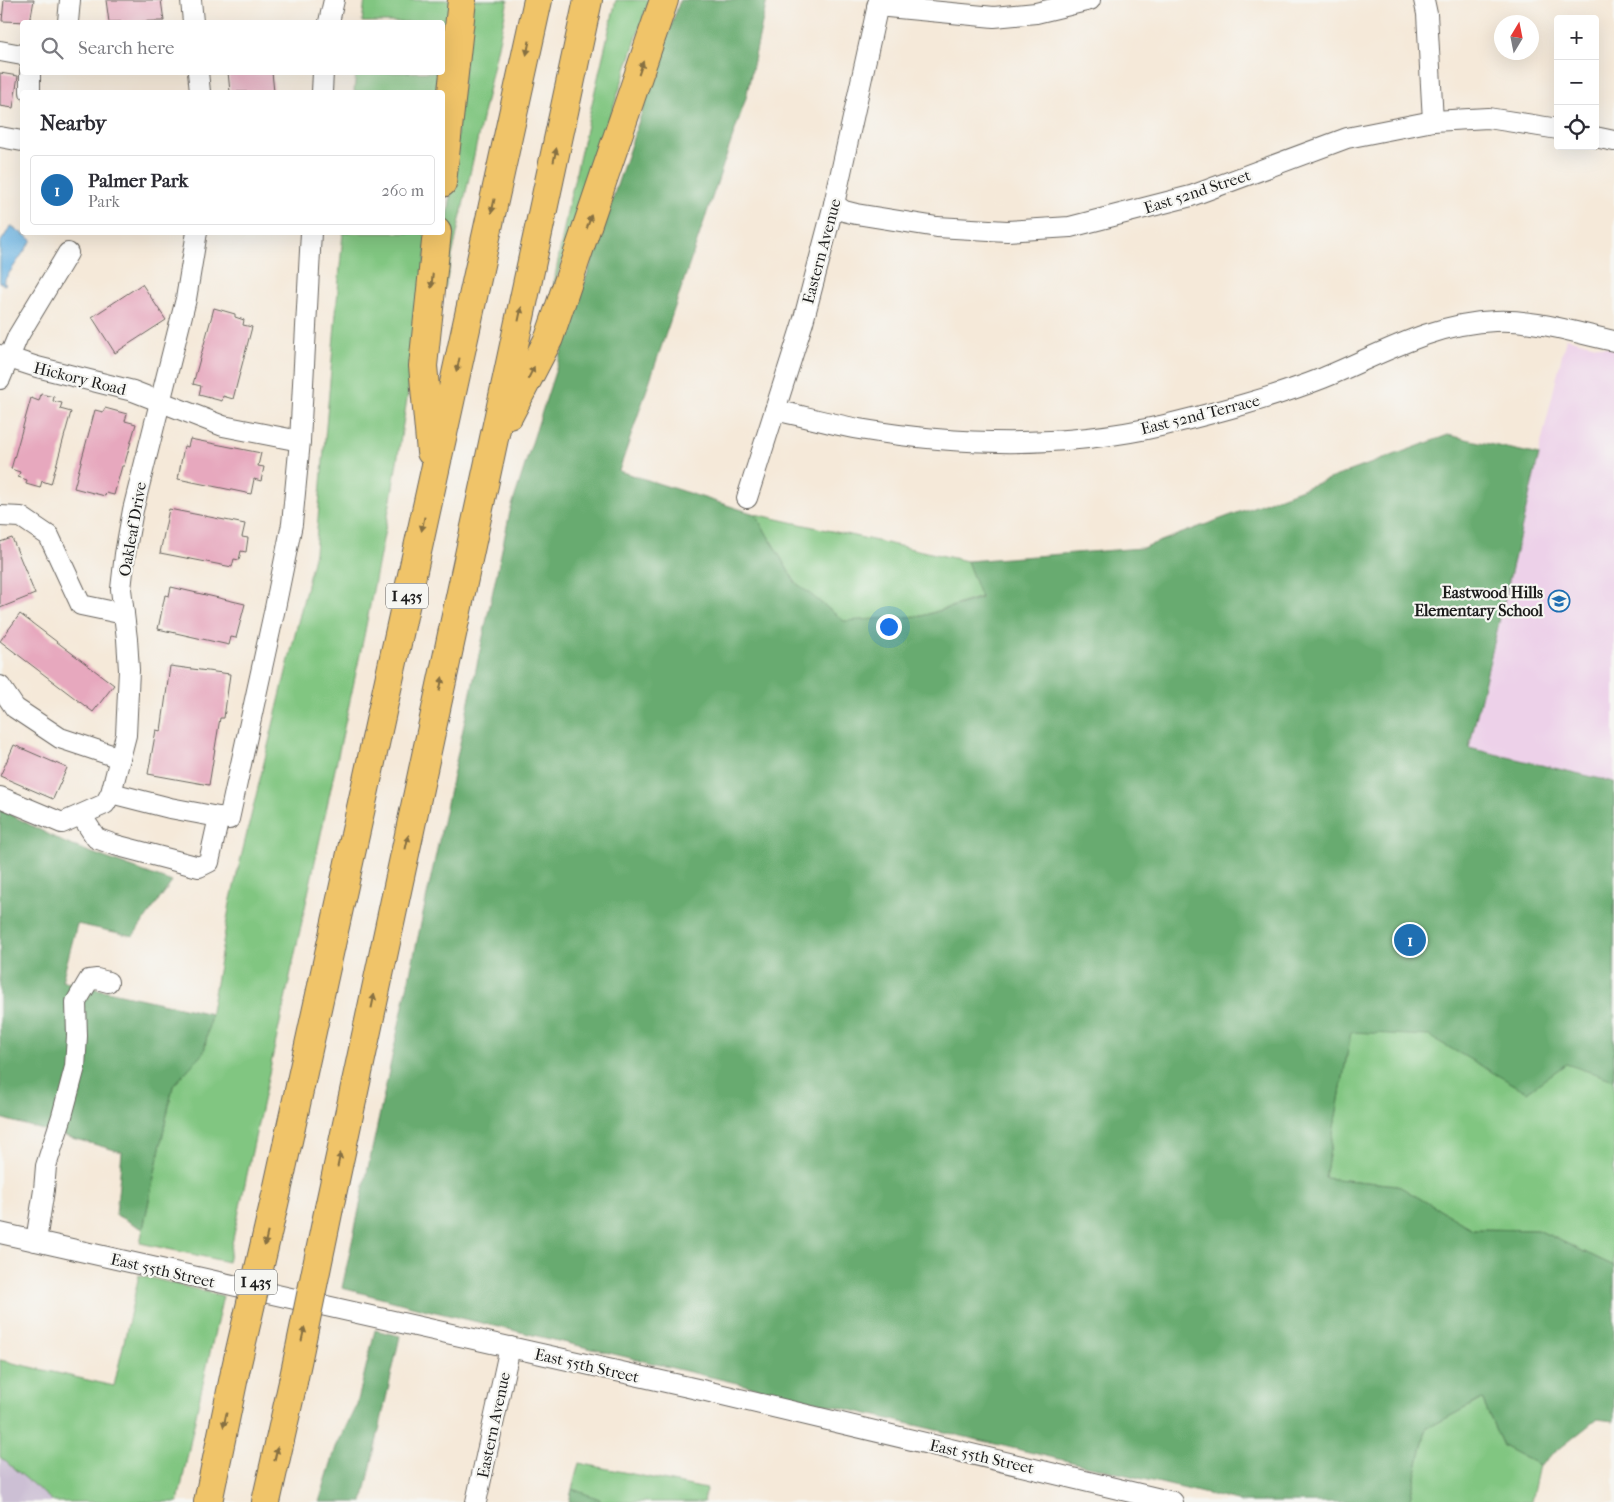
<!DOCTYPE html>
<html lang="en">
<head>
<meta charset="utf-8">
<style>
	:root { --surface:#fff; --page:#f2f2f3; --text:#2b2b33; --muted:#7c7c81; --line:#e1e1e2; --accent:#1f6fb2 }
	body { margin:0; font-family:"IM FELL French Canon",serif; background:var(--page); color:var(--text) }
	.controls { position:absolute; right:15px; top:15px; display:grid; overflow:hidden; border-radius:5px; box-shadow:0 5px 20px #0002 }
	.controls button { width:45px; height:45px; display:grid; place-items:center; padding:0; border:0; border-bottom:1px solid var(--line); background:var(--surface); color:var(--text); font:25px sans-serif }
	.compass { position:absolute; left:1494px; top:15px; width:45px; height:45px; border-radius:50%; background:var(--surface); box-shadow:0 5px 20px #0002; rotate:10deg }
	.you { position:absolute; left:888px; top:626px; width:18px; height:18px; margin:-12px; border:4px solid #fff; border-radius:50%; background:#1a73e8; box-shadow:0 0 0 8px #1a73e833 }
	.badge { display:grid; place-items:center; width:32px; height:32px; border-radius:50%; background:var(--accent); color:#fff; font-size:16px; font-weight:700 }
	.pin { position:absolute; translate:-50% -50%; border:2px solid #fff; box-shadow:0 1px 5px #0006 }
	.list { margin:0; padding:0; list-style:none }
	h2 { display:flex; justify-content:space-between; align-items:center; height:65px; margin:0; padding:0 20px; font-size:21px }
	h2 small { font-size:16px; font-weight:400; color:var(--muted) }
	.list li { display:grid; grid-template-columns:32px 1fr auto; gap:15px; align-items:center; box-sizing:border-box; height:70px; margin:0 10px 10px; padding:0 10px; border:1px solid var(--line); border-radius:5px }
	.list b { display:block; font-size:19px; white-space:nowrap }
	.list p { margin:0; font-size:16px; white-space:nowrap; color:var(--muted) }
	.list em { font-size:16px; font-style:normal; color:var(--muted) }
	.icon { flex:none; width:28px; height:28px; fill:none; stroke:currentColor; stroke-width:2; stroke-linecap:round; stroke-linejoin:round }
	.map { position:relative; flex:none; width:1614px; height:1502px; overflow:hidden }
	.search { position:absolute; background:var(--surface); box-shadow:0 5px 20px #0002; left:20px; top:20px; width:425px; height:55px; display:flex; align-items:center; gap:12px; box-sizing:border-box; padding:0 18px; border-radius:5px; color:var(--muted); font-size:19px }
	.panel { position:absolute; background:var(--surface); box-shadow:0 5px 20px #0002; left:20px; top:90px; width:425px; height:145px; border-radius:5px }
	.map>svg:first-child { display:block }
	.built { fill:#edd1e9 }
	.industrial { fill:#ccbfd4 }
	.green { fill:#81c681; stroke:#4e714e }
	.forest { fill:#68ab6f; stroke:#426446 }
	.water { fill:#6bb3e2; stroke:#44687f }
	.building { fill:#e7a8be }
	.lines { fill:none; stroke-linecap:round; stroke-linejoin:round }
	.minor-casing { stroke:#68645e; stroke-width:22 }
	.highway-casing { stroke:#68645e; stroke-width:30 }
	.minor { stroke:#fff; stroke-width:20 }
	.highway { stroke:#f0c469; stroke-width:28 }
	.highway-bridge-casing { stroke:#68645e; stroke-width:30; stroke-linecap:butt }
	.highway-bridge { stroke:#f0c469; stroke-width:28 }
	.oneway { fill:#867042 }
	.labels { text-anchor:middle; stroke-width:4.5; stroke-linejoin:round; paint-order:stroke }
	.shield { fill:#f6f6f2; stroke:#5d5d5c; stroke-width:1 }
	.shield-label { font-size:15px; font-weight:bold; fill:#1c1c1c }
	.street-label { font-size:16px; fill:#1c1c1c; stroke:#f6f6f2 }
	.poi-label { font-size:16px; font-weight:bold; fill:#1c1c1c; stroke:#f6f6f2; text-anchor:end }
</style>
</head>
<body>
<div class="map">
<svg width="1614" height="1502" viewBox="0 0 1614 1502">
	<rect width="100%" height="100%" fill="#f6f6f2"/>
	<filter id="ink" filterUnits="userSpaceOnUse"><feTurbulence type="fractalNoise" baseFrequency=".02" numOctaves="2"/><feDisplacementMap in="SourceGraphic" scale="10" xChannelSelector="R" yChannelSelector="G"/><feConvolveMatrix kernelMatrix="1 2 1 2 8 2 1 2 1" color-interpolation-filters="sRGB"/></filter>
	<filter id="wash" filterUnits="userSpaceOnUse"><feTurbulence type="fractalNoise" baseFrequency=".0096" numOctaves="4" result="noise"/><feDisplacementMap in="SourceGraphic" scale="20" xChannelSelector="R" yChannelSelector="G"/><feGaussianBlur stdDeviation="1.12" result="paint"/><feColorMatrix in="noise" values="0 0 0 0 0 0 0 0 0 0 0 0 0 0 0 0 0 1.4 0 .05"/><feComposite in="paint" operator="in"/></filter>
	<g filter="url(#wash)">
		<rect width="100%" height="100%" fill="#f5e9d9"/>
		<!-- built -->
		<path class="built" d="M 1566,338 L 1614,349 L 1614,782 L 1469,748 Z"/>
		<!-- industrial -->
		<path class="industrial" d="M 0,1457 L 54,1502 L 0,1502 Z"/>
		<!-- green -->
		<g class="green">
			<path d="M 365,0 L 453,0 L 442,92 L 354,92 L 356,73 L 442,72 L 442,22 L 362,22 Z"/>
			<path d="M 471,0 L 508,0 L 445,288 L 441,287 Z"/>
			<path d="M 616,0 L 649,0 L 552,293 L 568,207 Z"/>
			<path d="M 343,233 L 428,233 L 412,368 L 391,499 L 364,636 L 228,1262 L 140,1243 L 173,1086 L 204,1051 L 230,903 L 315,552 Z"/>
			<path d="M 755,514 L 967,561 L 981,597 L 922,616 L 844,622 L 795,582 Z"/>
			<path d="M 1614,782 L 1614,1266 L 1538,1230 L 1472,1229 L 1397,1185 L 1325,1178 L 1347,1054 L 1330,1046 Z"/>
			<path d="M 139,1275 L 223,1296 L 198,1405 L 178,1502 L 54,1502 L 0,1457 L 0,1360 L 114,1386 Z"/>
			<path d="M 1482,1399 L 1503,1446 L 1539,1465 L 1531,1502 L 1409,1502 L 1426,1429 Z"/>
			<path d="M 579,1463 L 706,1489 L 704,1502 L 600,1502 L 599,1499 L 572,1489 Z"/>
		</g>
		<!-- forest -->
		<g class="forest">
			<path d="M 680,0 L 767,0 L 746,98 L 619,471 L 755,514 L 795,582 L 844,621 L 922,616 L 981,598 L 967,561 L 1142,548 L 1448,435 L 1539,455 L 1469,748 L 1614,782 L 1614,1080 L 1566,1064 L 1527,1092 L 1429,1036 L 1351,1032 L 1325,1178 L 1397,1185 L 1472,1229 L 1538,1230 L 1614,1266 L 1614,1421 L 1597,1419 L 1539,1465 L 1503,1446 L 1482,1399 L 1426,1429 L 1409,1502 L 1241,1502 L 427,1310 L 342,1288 L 510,512 C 564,340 622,170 680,0 Z"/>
			<path d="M 0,809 L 65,843 L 172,882 L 133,936 L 77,924 L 62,981 L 211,1014 L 204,1052 L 173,1086 L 143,1229 L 116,1215 L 122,1152 L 0,1118 Z"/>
			<path d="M 375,1330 L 400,1336 L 363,1502 L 319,1502 L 336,1447 L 357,1404 Z"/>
			<path d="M 572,1489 L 600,1499 L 600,1502 L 569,1502 Z"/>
		</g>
		<!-- water -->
		<path class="water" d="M 11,226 L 32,240 L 3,282 L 6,284 L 4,285 L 0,282 L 0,243 Z"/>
		<g id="blocks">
			<!-- building -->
			<g class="building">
				<path d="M 4,0 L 34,0 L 30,22 L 2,21 Z"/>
				<path d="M 106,0 L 161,0 L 164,21 L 109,22 Z"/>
				<path d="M 228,72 L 272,72 L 274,92 L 230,92 Z"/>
				<path d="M 0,73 L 18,76 L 13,108 L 0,106 Z"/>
				<path d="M 142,284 L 166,320 L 115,353 L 92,317 Z"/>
				<path d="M 214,308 L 235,314 L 235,317 L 244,320 L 243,325 L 252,327 L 233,399 L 223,396 L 222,401 L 199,395 L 201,386 L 193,384 Z"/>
				<path d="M 41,394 L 54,397 L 53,401 L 62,403 L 60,409 L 71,412 L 51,484 L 42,481 L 40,488 L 26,484 L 27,480 L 18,477 L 20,472 L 11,469 L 31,398 L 39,401 Z"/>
				<path d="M 105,408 L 127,414 L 125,421 L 136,424 L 124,466 L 122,466 L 114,495 L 106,493 L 105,496 L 74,488 L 95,410 L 103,412 Z"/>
				<path d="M 190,439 L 261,453 L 258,466 L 264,467 L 261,481 L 254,479 L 251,494 L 178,479 L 184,446 L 188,447 Z"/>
				<path d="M 169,509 L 245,524 L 242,537 L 248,538 L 246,552 L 241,551 L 239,560 L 234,559 L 232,567 L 160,553 Z"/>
				<path d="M 12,538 L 35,594 L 0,608 L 0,542 Z"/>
				<path d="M 171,587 L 245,604 L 236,638 L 231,637 L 229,645 L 158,629 L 165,595 L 169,596 Z"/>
				<path d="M 20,614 L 114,685 L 93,712 L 0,641 Z"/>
				<path d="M 170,666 L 230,674 L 224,718 L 220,718 L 209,785 L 148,774 L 156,730 L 161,731 Z"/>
				<path d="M 14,745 L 67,768 L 53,799 L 0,776 Z"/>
			</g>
		</g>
	</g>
	<g filter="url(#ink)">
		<use href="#blocks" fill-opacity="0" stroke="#68645e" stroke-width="1"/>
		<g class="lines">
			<!-- minor casing -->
			<g class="minor-casing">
				<g id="minor">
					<path d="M 191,0 L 193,22"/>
					<path d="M 1424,0 L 1427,14 L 1433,121"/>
					<path d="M 877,6 L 994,17 L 1036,13 L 1090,0"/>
					<path d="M 68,22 L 70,0"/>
					<path d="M 329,22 L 334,0"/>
					<path d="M 0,51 L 22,55"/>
					<path d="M 30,72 L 30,92"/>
					<path d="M 198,72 L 200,92"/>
					<path d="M 322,92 L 323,72"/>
					<path d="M 0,137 L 22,141"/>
					<path d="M 1595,137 L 1614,141"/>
					<path d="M 834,204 L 844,211 L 856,214 L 937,227 L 1007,231 L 1070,227 L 1191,196 L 1347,138 L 1433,121 L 1488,118 L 1558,129"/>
					<path d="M 0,355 L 37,367 L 133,391 L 223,426 L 300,441"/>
					<path d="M 0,379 L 18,336 L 68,253"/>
					<path d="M 775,410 C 803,416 831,424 859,429 C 960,446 1066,448 1165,425 C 1218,412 1272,398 1323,378 C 1379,355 1433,323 1495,321 C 1535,319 1575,333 1614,341"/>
					<path d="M 747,498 L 803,322 L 834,204 L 879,0"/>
					<path d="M 0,516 L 21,517 L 49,536 L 81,605 L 124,614"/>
					<path d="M 0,686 L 15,708 L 60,738 L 120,758"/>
					<path d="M 111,793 L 170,808 L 229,819 L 275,608 L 292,524 L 300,441 L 311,232"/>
					<path d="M 0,797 L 62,823 L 105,804 L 111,793 L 126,735 L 129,670 L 127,639 L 121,589 L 125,554 L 133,510 L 186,299 L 197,232"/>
					<path d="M 81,815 L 96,838 L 115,845 L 199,867 L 209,862 L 219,817"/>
					<path d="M 0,1233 L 706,1391 L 1173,1502"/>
					<path d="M 36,1241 L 44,1190 L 46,1166 L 62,1116 L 75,1067 L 77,1036 L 76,1002 L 89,980 L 97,979 L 108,982"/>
					<path d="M 476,1502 L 510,1347"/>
				</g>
			</g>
			<!-- highway casing -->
			<g class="highway-casing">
				<g id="highway">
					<path d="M 442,183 L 462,0"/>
					<path d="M 509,415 L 549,338 L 664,0"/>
					<path d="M 431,452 L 423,366 L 437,232"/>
					<path d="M 277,1191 L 538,0"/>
					<path d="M 329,1208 L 588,0"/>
					<path d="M 208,1502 L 235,1372"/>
					<path d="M 266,1502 L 293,1382"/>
				</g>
			</g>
			<!-- minor -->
			<use href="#minor" class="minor"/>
			<!-- highway -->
			<use href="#highway" class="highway"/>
			<!-- highway-bridge casing -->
			<g class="highway-bridge-casing">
				<g id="highway-bridge">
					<path d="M 235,1372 L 277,1191"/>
					<path d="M 293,1382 L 329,1208"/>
				</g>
			</g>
			<!-- highway-bridge -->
			<use href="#highway-bridge" class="highway-bridge"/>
		</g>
		<!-- one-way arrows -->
		<defs><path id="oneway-solid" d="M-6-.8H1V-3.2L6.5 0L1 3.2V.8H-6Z" transform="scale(1.25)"/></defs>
		<g class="oneway">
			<use href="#oneway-solid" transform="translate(528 48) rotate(102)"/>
			<use href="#oneway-solid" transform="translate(641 68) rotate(-71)"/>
			<use href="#oneway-solid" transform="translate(555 155) rotate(-78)"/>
			<use href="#oneway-solid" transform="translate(493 206) rotate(102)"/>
			<use href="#oneway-solid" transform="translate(589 222) rotate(-71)"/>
			<use href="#oneway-solid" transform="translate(432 281) rotate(96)"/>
			<use href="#oneway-solid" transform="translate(520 314) rotate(-78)"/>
			<use href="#oneway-solid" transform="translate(458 365) rotate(102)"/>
			<use href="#oneway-solid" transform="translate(531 373) rotate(-63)"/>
			<use href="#oneway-solid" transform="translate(423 524) rotate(102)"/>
			<use href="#oneway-solid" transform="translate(441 684) rotate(-78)"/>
			<use href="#oneway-solid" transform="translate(407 842) rotate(-78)"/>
			<use href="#oneway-solid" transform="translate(373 1001) rotate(-78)"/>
			<use href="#oneway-solid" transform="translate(339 1160) rotate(-78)"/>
			<use href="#oneway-solid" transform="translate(266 1239) rotate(103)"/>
			<use href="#oneway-solid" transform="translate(303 1334) rotate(-78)"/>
			<use href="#oneway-solid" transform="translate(225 1420) rotate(102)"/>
			<use href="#oneway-solid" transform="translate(276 1454) rotate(-77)"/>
		</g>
	</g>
	<!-- icons -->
	<defs>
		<g id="school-ring" transform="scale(1.125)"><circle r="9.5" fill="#f6f6f2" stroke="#1f6fb2" stroke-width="1.5"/><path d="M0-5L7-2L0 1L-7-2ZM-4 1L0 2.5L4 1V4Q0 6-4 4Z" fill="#1f6fb2"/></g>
	</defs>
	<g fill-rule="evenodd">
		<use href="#school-ring" x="1559" y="601"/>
	</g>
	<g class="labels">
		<!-- shield labels -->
		<g class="shield">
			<rect x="386" y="583.5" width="42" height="25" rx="4"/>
			<rect x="235" y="1269.5" width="42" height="25" rx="4"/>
		</g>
		<g class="shield-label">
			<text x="407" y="601">I 435</text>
			<text x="256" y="1287">I 435</text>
		</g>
		<!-- street labels -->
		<g class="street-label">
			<text transform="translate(1197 191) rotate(-18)" y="6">East 52nd Street</text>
			<text transform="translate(821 251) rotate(-75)" y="6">Eastern Avenue</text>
			<text transform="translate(80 378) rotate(14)" y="6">Hickory Road</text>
			<text transform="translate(1200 414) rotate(-14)" y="6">East 52nd Terrace</text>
			<text transform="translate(132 529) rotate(-80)" y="6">Oakleaf Drive</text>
			<text transform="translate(163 1270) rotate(13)" y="6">East 55th Street</text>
			<text transform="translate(587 1365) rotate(13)" y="6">East 55th Street</text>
			<text transform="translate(493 1425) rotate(-78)" y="6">Eastern Avenue</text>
			<text transform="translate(982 1456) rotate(13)" y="6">East 55th Street</text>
		</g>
		<!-- poi labels -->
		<g class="poi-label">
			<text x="1543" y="598">Eastwood Hills<tspan x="1543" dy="18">Elementary School</tspan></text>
		</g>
	</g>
</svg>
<div class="controls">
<button>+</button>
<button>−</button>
<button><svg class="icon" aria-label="locate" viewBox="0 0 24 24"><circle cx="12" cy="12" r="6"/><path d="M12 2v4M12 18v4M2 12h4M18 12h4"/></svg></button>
</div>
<svg class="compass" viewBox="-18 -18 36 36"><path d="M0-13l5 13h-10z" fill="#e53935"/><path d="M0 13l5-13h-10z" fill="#7c7c81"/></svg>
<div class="you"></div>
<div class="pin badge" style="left:1410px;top:940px">1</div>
<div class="search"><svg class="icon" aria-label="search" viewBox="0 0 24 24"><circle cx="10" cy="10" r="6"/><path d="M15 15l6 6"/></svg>Search here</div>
<section class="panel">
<h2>Nearby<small></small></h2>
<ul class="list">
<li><span class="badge">1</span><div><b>Palmer Park</b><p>Park</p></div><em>260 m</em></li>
</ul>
</section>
</div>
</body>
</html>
